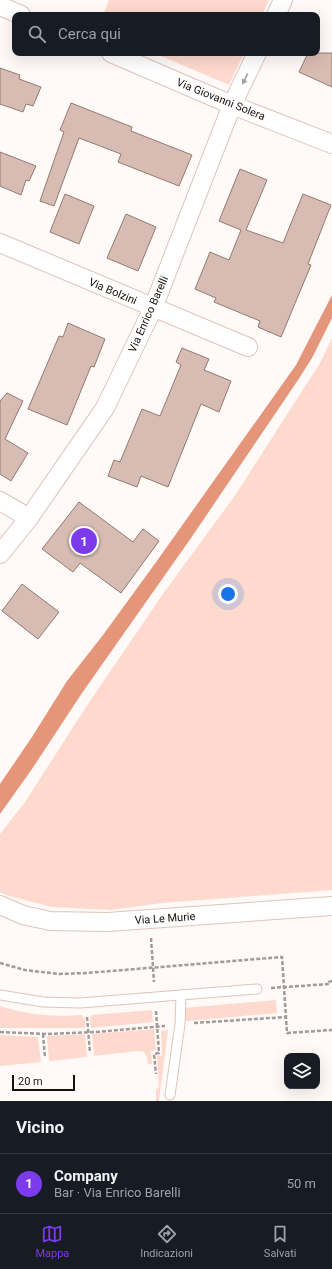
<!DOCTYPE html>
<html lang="it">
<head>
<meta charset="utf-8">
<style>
	:root { --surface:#171b24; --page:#242831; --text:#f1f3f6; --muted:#9ea1a6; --line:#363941; --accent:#7c3aed }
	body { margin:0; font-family:Roboto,sans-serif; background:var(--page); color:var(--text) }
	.controls { position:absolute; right:12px; bottom:12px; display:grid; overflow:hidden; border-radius:8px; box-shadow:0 4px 16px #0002 }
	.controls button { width:36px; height:36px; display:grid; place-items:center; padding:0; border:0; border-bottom:1px solid var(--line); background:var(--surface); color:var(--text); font:20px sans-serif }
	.scale { position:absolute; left:12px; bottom:10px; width:63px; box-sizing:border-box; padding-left:4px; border:2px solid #18100c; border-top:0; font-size:11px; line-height:14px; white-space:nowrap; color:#18100c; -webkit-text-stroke:3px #fff; paint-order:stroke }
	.you { position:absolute; left:228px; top:594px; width:14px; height:14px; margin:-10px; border:3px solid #fff; border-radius:50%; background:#1a73e8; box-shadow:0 0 0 6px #1a73e833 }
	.badge { display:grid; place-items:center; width:26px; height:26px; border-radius:50%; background:var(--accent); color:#fff; font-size:13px; font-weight:700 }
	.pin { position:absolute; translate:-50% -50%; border:2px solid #fff; box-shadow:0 1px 4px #0006 }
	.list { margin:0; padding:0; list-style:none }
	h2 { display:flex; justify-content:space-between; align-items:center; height:52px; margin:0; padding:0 16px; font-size:17px }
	h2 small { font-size:13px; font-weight:400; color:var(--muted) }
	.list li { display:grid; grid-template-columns:26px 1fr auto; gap:12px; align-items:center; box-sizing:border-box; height:60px; padding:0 16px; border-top:1px solid var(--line) }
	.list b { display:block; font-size:15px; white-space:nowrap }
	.list p { margin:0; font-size:13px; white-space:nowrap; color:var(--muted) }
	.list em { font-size:13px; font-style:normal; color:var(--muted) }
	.icon { flex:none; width:22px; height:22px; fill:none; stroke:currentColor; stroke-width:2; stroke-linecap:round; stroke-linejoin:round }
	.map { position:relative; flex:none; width:332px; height:1101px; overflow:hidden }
	.search { position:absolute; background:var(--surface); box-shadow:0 4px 16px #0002; left:12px; right:12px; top:12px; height:44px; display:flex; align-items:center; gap:10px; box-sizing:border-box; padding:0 14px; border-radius:8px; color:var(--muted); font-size:15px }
	.sheet { height:112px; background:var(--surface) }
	nav { display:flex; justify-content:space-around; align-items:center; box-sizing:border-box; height:56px; border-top:1px solid var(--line); background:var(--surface); font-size:11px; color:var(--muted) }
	nav a { display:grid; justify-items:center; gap:2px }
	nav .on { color:var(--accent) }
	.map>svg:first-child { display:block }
	.green { fill:#fedace }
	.water { fill:#e4957a }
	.building { fill:#d7bcb3; stroke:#927a71 }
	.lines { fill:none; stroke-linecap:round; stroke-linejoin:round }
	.service-casing { stroke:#dfc4bb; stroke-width:11 }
	.minor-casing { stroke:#dfc4bb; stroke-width:20 }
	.path { stroke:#a19a97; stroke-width:2.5; stroke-dasharray:4 2; stroke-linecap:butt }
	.service { stroke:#fff; stroke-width:9 }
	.minor { stroke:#fff; stroke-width:18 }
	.oneway { fill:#a39f9e }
	.labels { text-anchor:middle; stroke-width:3.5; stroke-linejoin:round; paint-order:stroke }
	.street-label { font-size:11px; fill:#18100c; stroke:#fff }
</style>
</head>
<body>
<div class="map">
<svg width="332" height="1101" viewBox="0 0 332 1101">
	<rect width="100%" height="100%" fill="#fff9f7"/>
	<!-- green -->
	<g class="green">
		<path d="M 109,0 L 269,0 L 262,15 L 103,15 Z"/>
		<path d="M 154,53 L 244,53 L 229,85 Z"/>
		<path d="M 332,338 L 332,890 L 162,903 L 110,910 L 52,907 L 6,895 L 0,892 L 0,834 L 25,802 L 88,704 L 165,591 L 236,494 L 320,363 Z"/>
		<path d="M 276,1000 L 277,1013 L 187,1021 L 184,1018 L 184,1008 Z"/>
		<path d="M 0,1006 C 27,1015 54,1017 82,1015 L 85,1019 L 85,1028 L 0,1028 Z"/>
		<path d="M 152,1010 L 153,1022 L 91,1028 L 90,1018 L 92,1015 Z"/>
		<path d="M 154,1029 L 156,1050 L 151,1051 L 152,1064 L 148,1064 L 147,1057 L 144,1052 L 138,1051 L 94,1056 L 92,1034 Z"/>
		<path d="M 168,1030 L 159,1101 L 156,1101 L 156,1089 L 159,1088 L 157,1056 L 162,1055 L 161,1031 Z"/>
		<path d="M 85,1034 L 87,1057 L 49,1061 L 47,1036 Z"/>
		<path d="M 0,1035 L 38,1037 L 41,1062 L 0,1066 Z"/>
	</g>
	<!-- water -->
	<path class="water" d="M 332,295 L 332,318 L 312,358 L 298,380 L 191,538 L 82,693 L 32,769 L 0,814 L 0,784 L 32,737 L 67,681 L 103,635 L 154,565 L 296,365 Z"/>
	<!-- building -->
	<g class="building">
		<path d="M 308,53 L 332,53 L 332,87 L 299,72 Z"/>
		<path d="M 0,68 L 20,75 L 19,79 L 41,87 L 33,106 L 26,104 L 23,112 L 0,104 Z"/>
		<path d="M 71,103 L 132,127 L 131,131 L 192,155 L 179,186 L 118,162 L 121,154 L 79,138 L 54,206 L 40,201 L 64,132 L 60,130 Z"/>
		<path d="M 0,152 L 36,166 L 29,181 L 26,180 L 21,195 L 0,186 Z"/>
		<path d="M 240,169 L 267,180 L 246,230 L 283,243 L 303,194 L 331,205 L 308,264 L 311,265 L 281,337 L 258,327 L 260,321 L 214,302 L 216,298 L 195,289 L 210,252 L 229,260 L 241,230 L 219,221 Z"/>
		<path d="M 65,194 L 94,206 L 79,244 L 50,232 Z"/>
		<path d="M 126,214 L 156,227 L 138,271 L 107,258 Z"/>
		<path d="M 68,323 L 105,339 L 94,367 L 91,366 L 67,425 L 28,409 L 59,336 L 63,337 Z"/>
		<path d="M 182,348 L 209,359 L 204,370 L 231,381 L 219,412 L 201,404 L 168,487 L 141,476 L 137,487 L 108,476 L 114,460 L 120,462 L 142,409 L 160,416 L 181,365 L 176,362 Z"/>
		<path d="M 7,393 L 23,401 L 5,439 L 28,453 L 11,481 L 0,474 L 0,401 Z"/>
		<path d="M 79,502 L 133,542 L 143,529 L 159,541 L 121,593 L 80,563 L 73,572 L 42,549 Z"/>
		<path d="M 22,584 L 59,612 L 38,639 L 2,611 Z"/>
	</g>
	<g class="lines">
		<!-- service casing -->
		<g class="service-casing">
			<g id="service">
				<path d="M 0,995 L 43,1002 L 80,1003 L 257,989"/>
				<path d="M 170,1095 L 180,1024 L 181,995"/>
			</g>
		</g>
		<!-- minor casing -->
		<g class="minor-casing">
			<g id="minor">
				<path d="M 0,6 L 21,15"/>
				<path d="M 276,15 L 283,0"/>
				<path d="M 111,53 L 232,105 L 332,144"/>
				<path d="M 0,243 L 248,347"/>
				<path d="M 0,501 L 29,518"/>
				<path d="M 0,554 L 29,518 L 105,408 L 153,308 L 232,105 L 257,53"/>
				<path d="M 0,905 L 23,915 L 50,921 L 108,922 L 332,906"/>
			</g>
		</g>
		<!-- path -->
		<g class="path">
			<path d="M 151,938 L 154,982"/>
			<path d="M 0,963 L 25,970 L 59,974 L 87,973 L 282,957 L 287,1033 L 332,1030"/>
			<path d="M 271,988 L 329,984 L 329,982 L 332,981"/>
			<path d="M 156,1011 L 159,1053 L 154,1054 L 156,1074"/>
			<path d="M 87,1017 L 90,1053"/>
			<path d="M 194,1023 L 286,1017"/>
			<path d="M 0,1032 L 46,1034 L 96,1032 L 165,1026"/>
			<path d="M 43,1034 L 45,1058"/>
		</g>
		<!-- service -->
		<use href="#service" class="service"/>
		<!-- minor -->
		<use href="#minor" class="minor"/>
	</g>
	<!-- one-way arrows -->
	<defs><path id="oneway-solid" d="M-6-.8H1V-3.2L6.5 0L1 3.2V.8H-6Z"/></defs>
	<use class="oneway" href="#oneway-solid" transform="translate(245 79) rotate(116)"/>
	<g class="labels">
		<!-- street labels -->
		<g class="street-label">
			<text transform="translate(221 99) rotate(22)" y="4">Via Giovanni Solera</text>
			<text transform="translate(113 291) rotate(23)" y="4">Via Bolzini</text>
			<text transform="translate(148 314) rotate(-66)" y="4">Via Enrico Barelli</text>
			<text transform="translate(165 918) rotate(-4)" y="4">Via Le Murie</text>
		</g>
	</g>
</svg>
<div class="controls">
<button><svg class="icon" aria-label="layers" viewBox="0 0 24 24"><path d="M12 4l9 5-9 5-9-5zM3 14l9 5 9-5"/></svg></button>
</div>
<div class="scale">20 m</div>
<div class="you"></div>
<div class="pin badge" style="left:84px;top:541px">1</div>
<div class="search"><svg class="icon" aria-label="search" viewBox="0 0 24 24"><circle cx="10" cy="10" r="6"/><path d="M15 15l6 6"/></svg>Cerca qui</div>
</div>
<section class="sheet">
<h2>Vicino<small></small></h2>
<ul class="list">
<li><span class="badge">1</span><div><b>Company</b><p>Bar · Via Enrico Barelli</p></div><em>50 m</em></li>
</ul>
</section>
<nav>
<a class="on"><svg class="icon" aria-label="map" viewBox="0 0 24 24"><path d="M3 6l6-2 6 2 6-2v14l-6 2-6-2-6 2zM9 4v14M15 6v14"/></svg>Mappa</a>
<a><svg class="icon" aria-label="directions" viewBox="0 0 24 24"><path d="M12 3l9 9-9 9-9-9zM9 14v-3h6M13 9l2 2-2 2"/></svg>Indicazioni</a>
<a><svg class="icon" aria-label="saved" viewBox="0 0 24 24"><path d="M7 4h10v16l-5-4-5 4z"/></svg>Salvati</a>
</nav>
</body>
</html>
